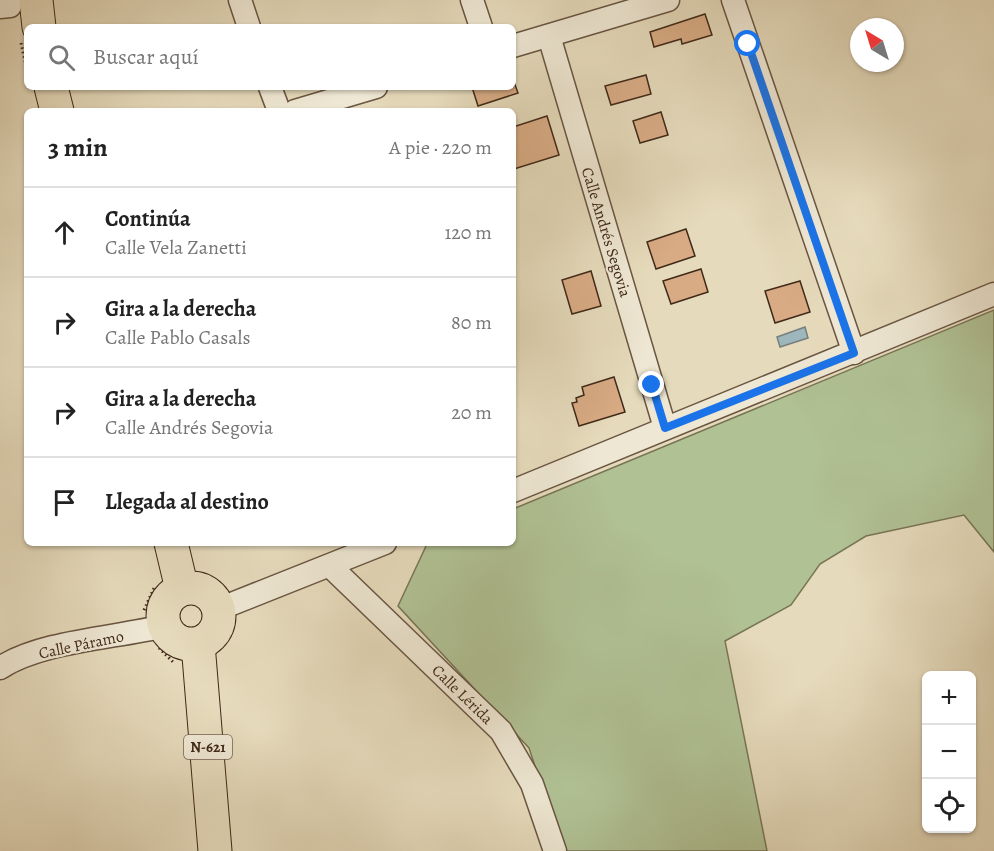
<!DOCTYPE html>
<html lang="es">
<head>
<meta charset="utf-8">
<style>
	:root { --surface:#fff; --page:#f6f6f6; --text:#222; --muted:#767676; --line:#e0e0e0 }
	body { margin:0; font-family:Alegreya,serif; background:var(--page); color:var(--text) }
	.controls { position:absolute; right:18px; bottom:18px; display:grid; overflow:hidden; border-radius:9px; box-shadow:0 2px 4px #0004 }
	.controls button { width:54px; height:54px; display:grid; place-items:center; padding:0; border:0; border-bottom:2px solid var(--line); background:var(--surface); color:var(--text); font:30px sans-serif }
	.compass { position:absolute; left:850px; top:18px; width:54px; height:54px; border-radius:50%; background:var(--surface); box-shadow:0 2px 4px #0004; rotate:322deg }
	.stop { position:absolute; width:18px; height:18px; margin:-14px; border:4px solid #1a73e8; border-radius:50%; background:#fff }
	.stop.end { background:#1a73e8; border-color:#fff; box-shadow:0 2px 6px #0008 }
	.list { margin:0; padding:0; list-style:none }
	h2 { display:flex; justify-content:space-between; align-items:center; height:78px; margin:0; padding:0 24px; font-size:26px }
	h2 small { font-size:20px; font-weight:400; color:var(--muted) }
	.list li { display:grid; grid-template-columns:39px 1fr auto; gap:18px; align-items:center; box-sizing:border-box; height:90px; padding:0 24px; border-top:2px solid var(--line) }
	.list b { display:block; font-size:22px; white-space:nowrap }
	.list p { margin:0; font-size:20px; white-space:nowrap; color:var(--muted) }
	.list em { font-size:20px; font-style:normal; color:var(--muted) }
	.icon { flex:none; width:33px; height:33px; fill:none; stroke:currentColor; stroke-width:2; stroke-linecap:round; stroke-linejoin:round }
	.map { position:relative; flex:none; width:994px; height:851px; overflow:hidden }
	.search { position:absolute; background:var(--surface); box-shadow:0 2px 4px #0004; left:24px; top:24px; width:492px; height:66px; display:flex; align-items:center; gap:15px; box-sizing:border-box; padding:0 21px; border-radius:9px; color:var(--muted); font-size:22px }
	.panel { position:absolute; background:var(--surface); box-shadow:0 2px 4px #0004; left:24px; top:108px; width:492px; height:438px; border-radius:9px }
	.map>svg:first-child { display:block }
	.green { fill:#b0c194; stroke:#787556; stroke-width:1.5 }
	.water { fill:#9db7bd; stroke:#787e7b; stroke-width:1.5 }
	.building { fill:#d8ab84; stroke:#402919; stroke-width:1.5 }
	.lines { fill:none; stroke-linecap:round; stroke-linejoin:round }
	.minor-casing { stroke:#695542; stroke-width:25 }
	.highway-casing { stroke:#402919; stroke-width:35 }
	.path { stroke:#402919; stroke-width:3; stroke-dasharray:1.5 3; stroke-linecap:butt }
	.minor { stroke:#eee7d3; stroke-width:22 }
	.highway { stroke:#e5dabb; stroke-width:33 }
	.route { stroke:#1a73e8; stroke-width:8 }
	.labels { text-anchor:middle; stroke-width:4.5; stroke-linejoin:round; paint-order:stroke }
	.shield { fill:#eee7d3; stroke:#746251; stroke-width:1.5 }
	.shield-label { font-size:15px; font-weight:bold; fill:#402919 }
	.street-label { font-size:16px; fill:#402919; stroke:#eee7d3 }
</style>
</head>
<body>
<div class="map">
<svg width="994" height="851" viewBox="0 0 994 851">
	<rect width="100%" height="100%" fill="#e5dabb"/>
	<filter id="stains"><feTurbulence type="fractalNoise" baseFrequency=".00333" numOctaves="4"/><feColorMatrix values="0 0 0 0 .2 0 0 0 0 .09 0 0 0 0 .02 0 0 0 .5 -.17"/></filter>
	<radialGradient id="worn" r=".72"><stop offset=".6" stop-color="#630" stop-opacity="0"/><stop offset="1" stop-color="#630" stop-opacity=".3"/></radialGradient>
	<!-- green -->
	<path class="green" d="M 994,310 L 994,552 L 964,515 L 866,536 L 820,564 L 791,605 L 725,641 L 767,851 L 563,851 L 529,748 L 398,606 L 427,544 L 513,543 L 513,509 Z"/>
	<!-- water -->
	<path class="water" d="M 805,327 L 808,338 L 780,347 L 777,337 Z"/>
	<!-- building -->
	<g class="building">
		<path d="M 705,14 L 712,35 L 682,44 L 681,39 L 654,47 L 650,32 Z"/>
		<path d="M 646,75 L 651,94 L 611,105 L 605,86 Z"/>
		<path d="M 513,79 L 518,93 L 478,106 L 472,87 L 513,87 Z"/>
		<path d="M 661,112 L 668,135 L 640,143 L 633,121 Z"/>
		<path d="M 547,116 L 559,155 L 514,169 L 513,127 Z"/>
		<path d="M 686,229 L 695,256 L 656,269 L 647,242 Z"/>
		<path d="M 701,269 L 708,292 L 671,304 L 663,281 Z"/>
		<path d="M 591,271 L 601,306 L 572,314 L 562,280 Z"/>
		<path d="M 800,281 L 810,312 L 775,323 L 765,291 Z"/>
		<path d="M 614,377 L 625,412 L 579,426 L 572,403 L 577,402 L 576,398 L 584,395 L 582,387 Z"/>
	</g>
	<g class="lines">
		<!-- minor casing -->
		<g class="minor-casing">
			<g id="minor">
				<path d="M 240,0 L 249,27"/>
				<path d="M 472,0 L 481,27"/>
				<path d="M 733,0 L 854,353"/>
				<path d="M 0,7 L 10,6 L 9,0"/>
				<path d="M 549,36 L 665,428"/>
				<path d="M 513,46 L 668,0"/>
				<path d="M 270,87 L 279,111"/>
				<path d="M 295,111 L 376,87"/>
				<path d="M 513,491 L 994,294"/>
				<path d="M 330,566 L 501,731 L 532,784 L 555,851"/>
				<path d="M 219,609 L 385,543"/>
				<path d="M 0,668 C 41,641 115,638 164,626"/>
			</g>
		</g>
		<!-- highway casing -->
		<g class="highway-casing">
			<g id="highway">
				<path d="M 36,0 L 39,27"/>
				<path d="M 51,87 L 57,111"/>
				<path d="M 171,543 L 182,589"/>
				<circle cx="191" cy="616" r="28"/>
				<path d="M 198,644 L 215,851"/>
			</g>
		</g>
		<!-- path -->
		<g class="path">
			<path d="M 21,43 L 27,70"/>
			<path d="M 144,610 L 155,586"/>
			<path d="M 159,648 L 173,662"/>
		</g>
		<!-- minor -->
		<use href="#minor" class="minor"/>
		<!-- highway -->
		<use href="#highway" class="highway"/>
	</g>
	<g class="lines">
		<!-- route -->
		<path class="route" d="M 652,385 L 665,428 L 854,353 L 748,44"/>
	</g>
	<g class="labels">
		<!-- shield labels -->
		<rect class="shield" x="184" y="735" width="48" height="24" rx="4.5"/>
		<g class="shield-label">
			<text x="208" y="752">N-621</text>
		</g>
		<!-- street labels -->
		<g class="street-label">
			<text transform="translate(607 232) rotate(73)" y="6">Calle Andrés Segovia</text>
			<text transform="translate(81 644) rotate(-12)" y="6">Calle Páramo</text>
			<text transform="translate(463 694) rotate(44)" y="6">Calle Lérida</text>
		</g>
	</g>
	<rect width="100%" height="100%" filter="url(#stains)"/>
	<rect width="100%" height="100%" fill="url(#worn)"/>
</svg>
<div class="controls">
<button>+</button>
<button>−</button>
<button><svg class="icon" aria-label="locate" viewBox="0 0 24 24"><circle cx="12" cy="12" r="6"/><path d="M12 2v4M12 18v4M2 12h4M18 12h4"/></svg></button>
</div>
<svg class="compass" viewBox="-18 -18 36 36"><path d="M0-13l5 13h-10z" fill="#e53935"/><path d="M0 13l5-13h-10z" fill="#767676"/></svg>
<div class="stop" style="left:748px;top:44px"></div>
<div class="stop end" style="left:652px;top:385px"></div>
<div class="search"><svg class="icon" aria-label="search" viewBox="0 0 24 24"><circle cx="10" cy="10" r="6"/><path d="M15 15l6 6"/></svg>Buscar aquí</div>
<section class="panel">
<h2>3 min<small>A pie · 220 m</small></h2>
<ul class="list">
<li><svg class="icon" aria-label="ahead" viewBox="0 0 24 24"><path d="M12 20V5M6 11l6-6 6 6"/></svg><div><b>Continúa</b><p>Calle Vela Zanetti</p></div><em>120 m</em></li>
<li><svg class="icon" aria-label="right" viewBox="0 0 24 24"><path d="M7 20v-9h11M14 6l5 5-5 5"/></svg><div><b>Gira a la derecha</b><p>Calle Pablo Casals</p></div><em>80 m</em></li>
<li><svg class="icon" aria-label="right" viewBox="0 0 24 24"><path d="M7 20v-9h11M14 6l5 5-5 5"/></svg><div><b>Gira a la derecha</b><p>Calle Andrés Segovia</p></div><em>20 m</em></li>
<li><svg class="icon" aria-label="arrive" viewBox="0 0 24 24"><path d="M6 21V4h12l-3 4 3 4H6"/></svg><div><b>Llegada al destino</b></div></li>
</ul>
</section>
</div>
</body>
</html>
